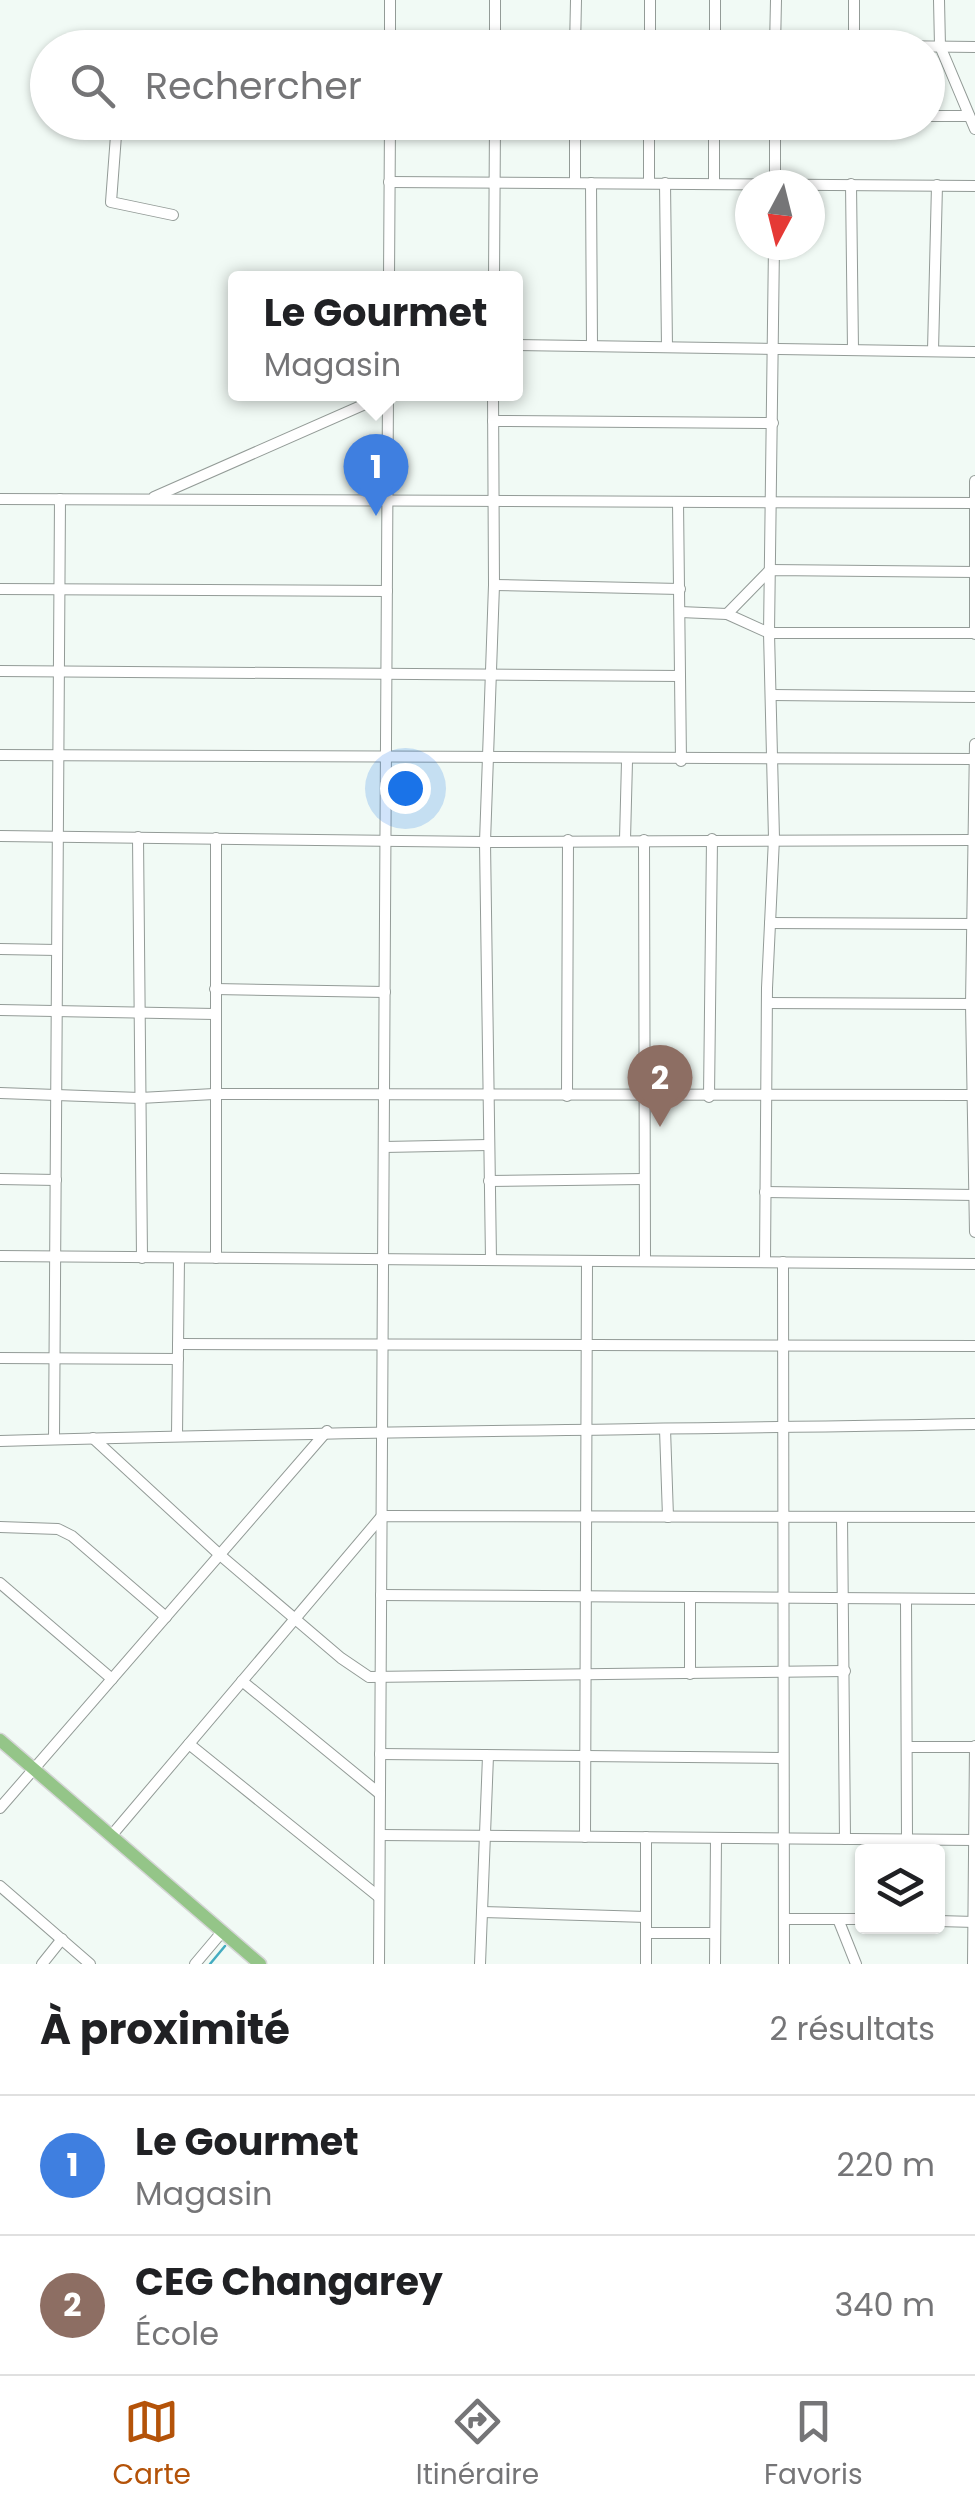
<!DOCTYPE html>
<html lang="fr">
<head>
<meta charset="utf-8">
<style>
	:root { --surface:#fff; --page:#f2f2f2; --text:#202124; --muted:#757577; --line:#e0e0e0; --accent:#b45309 }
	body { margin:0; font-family:Poppins,sans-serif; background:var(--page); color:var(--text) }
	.controls { position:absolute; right:30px; bottom:30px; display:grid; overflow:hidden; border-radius:10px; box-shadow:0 2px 8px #0004 }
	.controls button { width:90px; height:90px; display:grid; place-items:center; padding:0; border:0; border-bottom:2px solid var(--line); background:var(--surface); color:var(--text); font:50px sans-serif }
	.compass { position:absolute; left:735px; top:170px; width:90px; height:90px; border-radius:50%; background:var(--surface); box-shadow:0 2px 8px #0004; rotate:187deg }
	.you { position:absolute; left:405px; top:788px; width:35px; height:35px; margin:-25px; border:8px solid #fff; border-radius:50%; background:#1a73e8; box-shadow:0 0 0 15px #1a73e833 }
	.badge { display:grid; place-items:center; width:65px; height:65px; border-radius:50%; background:var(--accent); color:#fff; font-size:32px; font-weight:700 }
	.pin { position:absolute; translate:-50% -82px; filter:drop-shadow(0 2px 5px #0008) }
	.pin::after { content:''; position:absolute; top:52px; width:35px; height:30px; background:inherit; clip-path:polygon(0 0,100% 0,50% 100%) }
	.popup { position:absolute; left:228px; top:271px; width:295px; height:130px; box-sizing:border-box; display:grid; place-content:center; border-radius:10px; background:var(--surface); filter:drop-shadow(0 2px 8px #0005); font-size:32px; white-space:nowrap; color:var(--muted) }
	.popup b { font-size:38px; color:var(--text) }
	.popup::after { content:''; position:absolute; left:50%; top:100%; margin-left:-20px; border:20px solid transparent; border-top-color:var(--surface) }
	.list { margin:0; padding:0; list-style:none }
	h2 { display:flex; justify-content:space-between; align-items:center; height:130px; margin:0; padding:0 40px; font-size:42px }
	h2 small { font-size:32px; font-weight:400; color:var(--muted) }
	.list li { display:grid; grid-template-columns:65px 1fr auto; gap:30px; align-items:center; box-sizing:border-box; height:140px; padding:0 40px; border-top:2px solid var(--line) }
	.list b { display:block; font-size:38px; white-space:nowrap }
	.list p { margin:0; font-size:32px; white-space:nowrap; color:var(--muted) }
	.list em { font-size:32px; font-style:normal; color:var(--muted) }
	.icon { flex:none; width:55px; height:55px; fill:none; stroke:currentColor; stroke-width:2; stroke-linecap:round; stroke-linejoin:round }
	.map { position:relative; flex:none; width:975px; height:1964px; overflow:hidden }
	.search { position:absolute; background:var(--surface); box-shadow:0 2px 8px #0004; left:30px; right:30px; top:30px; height:110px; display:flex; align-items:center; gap:25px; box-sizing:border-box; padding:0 35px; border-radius:55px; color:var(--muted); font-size:38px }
	.sheet { height:410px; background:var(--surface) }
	nav { display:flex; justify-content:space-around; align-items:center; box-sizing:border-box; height:140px; border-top:2px solid var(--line); background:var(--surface); font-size:28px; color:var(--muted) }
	nav a { display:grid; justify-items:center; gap:5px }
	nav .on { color:var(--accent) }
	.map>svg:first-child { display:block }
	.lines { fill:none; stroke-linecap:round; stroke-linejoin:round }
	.stream { stroke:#44acc1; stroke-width:2.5 }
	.minor-casing { stroke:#939b97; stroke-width:12 }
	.major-casing { stroke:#d4d5d5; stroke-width:15 }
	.minor { stroke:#fff; stroke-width:10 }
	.major { stroke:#94c588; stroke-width:12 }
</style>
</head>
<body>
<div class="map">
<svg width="975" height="1964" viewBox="0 0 975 1964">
	<rect width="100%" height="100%" fill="#f1faf5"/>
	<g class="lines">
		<!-- stream -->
		<path class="stream" d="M 210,1964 L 225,1946"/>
		<!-- minor casing -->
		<g class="minor-casing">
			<g id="minor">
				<path d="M 939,0 L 940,46 L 975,129"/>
				<path d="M 715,44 L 975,47"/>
				<path d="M 854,45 L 854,0"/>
				<path d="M 715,47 L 715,0"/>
				<path d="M 775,47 L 776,0"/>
				<path d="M 390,48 L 390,0"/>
				<path d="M 495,48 L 495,0"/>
				<path d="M 575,48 L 576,0"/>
				<path d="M 650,48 L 650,0"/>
				<path d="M 928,116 L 969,116"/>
				<path d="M 117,122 L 111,202 L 173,215"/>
				<path d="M 389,182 L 975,186"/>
				<path d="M 575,183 L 575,122"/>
				<path d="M 591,183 L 592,346"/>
				<path d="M 649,183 L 649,122"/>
				<path d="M 665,183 L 667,347"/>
				<path d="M 714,184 L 714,122"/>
				<path d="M 851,184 L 853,350"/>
				<path d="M 775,185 L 775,122"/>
				<path d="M 389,278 L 390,122"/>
				<path d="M 494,278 L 495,122"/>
				<path d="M 516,345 L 975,352"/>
				<path d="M 933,351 L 937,185"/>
				<path d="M 493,421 L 773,423"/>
				<path d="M 975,481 L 975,634"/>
				<path d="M 154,497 L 388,394"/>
				<path d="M 0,499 L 975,503"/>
				<path d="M 678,502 L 681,761"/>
				<path d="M 494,585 L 680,589"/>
				<path d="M 0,589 L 387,591"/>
				<path d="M 680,612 L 727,614 L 769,633 L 975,633"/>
				<path d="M 727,614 L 770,570 L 975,572"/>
				<path d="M 0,671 L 680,676"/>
				<path d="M 772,695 L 975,697"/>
				<path d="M 975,744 L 971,1004 L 975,1232"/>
				<path d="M 0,755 L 974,759"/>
				<path d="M 0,836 L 485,842 L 972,840"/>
				<path d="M 138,837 L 142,1258"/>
				<path d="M 216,838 L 216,1258"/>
				<path d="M 625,840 L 627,761"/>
				<path d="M 644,840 L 645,1261"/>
				<path d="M 770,923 L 974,924"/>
				<path d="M 0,949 L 57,950"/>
				<path d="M 215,989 L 385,992"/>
				<path d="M 767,1003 L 974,1004"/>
				<path d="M 0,1010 L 215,1014"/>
				<path d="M 0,1093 L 140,1098 L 214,1094 L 975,1095"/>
				<path d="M 567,1096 L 568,840"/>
				<path d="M 709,1097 L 712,839"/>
				<path d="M 384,1147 L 488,1145"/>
				<path d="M 0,1179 L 56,1180"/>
				<path d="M 489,1181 L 643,1179"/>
				<path d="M 765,1192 L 975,1195"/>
				<path d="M 0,1256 L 975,1264"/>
				<path d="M 491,1260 L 485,842 L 494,585 L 493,394"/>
				<path d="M 765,1262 L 767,988 L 774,838 L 769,633 L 774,245"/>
				<path d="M 783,1262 L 784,1964"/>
				<path d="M 178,1344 L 975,1346"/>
				<path d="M 0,1358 L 178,1359"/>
				<path d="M 665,1429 L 668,1517"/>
				<path d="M 177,1436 L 179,1258"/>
				<path d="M 93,1438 L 220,1555 L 341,1658 L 369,1677 L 845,1671"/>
				<path d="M 54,1439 L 60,499"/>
				<path d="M 0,1441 C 325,1431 650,1430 975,1424"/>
				<path d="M 842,1517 L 845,1839"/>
				<path d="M 0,1527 L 58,1529 L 72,1536 L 166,1617"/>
				<path d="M 0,1583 L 112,1679"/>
				<path d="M 381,1595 L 975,1599"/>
				<path d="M 690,1599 L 690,1674"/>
				<path d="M 906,1600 L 907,1839"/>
				<path d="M 242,1681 L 380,1794"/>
				<path d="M 189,1744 L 379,1897"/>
				<path d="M 907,1747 L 975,1747"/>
				<path d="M 380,1754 L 781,1758"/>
				<path d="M 0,1808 L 327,1431"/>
				<path d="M 380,1835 L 975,1840"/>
				<path d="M 111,1836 L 382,1516 L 975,1517"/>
				<path d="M 585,1837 L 587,1261"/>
				<path d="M 0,1886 L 90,1964"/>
				<path d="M 482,1912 L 646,1917"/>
				<path d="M 785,1919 L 862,1919"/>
				<path d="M 838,1919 L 856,1964"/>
				<path d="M 938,1921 L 975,1922"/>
				<path d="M 646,1933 L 715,1933"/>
				<path d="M 42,1964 L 62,1939"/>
				<path d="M 195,1964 L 222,1932"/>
				<path d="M 379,1964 L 388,394"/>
				<path d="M 480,1964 L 488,1756"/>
				<path d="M 646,1964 L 646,1837"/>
				<path d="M 715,1964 L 716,1838"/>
				<path d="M 973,1964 L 975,1746"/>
			</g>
		</g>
		<!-- major casing -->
		<g class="major-casing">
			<path id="major" d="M 0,1740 L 260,1964"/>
		</g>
		<!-- minor -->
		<use href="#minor" class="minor"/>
		<!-- major -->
		<use href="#major" class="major"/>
	</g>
</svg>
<div class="controls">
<button><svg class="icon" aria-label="layers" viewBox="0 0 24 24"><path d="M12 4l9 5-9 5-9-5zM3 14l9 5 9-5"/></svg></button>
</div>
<svg class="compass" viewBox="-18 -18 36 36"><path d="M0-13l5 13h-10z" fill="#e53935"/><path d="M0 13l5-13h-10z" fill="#757577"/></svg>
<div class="you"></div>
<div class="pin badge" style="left:376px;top:516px;background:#3f7fe0">1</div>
<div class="popup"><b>Le Gourmet</b>Magasin</div>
<div class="pin badge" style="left:660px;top:1127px;background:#8d6e63">2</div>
<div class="search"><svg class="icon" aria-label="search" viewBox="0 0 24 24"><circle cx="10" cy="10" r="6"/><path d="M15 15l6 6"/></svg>Rechercher</div>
</div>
<section class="sheet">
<h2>À proximité<small>2 résultats</small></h2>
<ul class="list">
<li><span class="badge" style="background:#3f7fe0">1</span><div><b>Le Gourmet</b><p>Magasin</p></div><em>220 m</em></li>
<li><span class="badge" style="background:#8d6e63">2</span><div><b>CEG Changarey</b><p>École</p></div><em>340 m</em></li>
</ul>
</section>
<nav>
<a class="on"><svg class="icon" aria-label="map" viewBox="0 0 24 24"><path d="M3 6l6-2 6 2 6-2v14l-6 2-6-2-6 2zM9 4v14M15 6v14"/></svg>Carte</a>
<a><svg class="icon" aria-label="directions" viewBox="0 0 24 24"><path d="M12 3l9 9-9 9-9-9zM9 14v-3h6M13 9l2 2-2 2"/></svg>Itinéraire</a>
<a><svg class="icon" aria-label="saved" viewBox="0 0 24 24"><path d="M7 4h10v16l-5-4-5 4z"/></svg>Favoris</a>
</nav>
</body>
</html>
